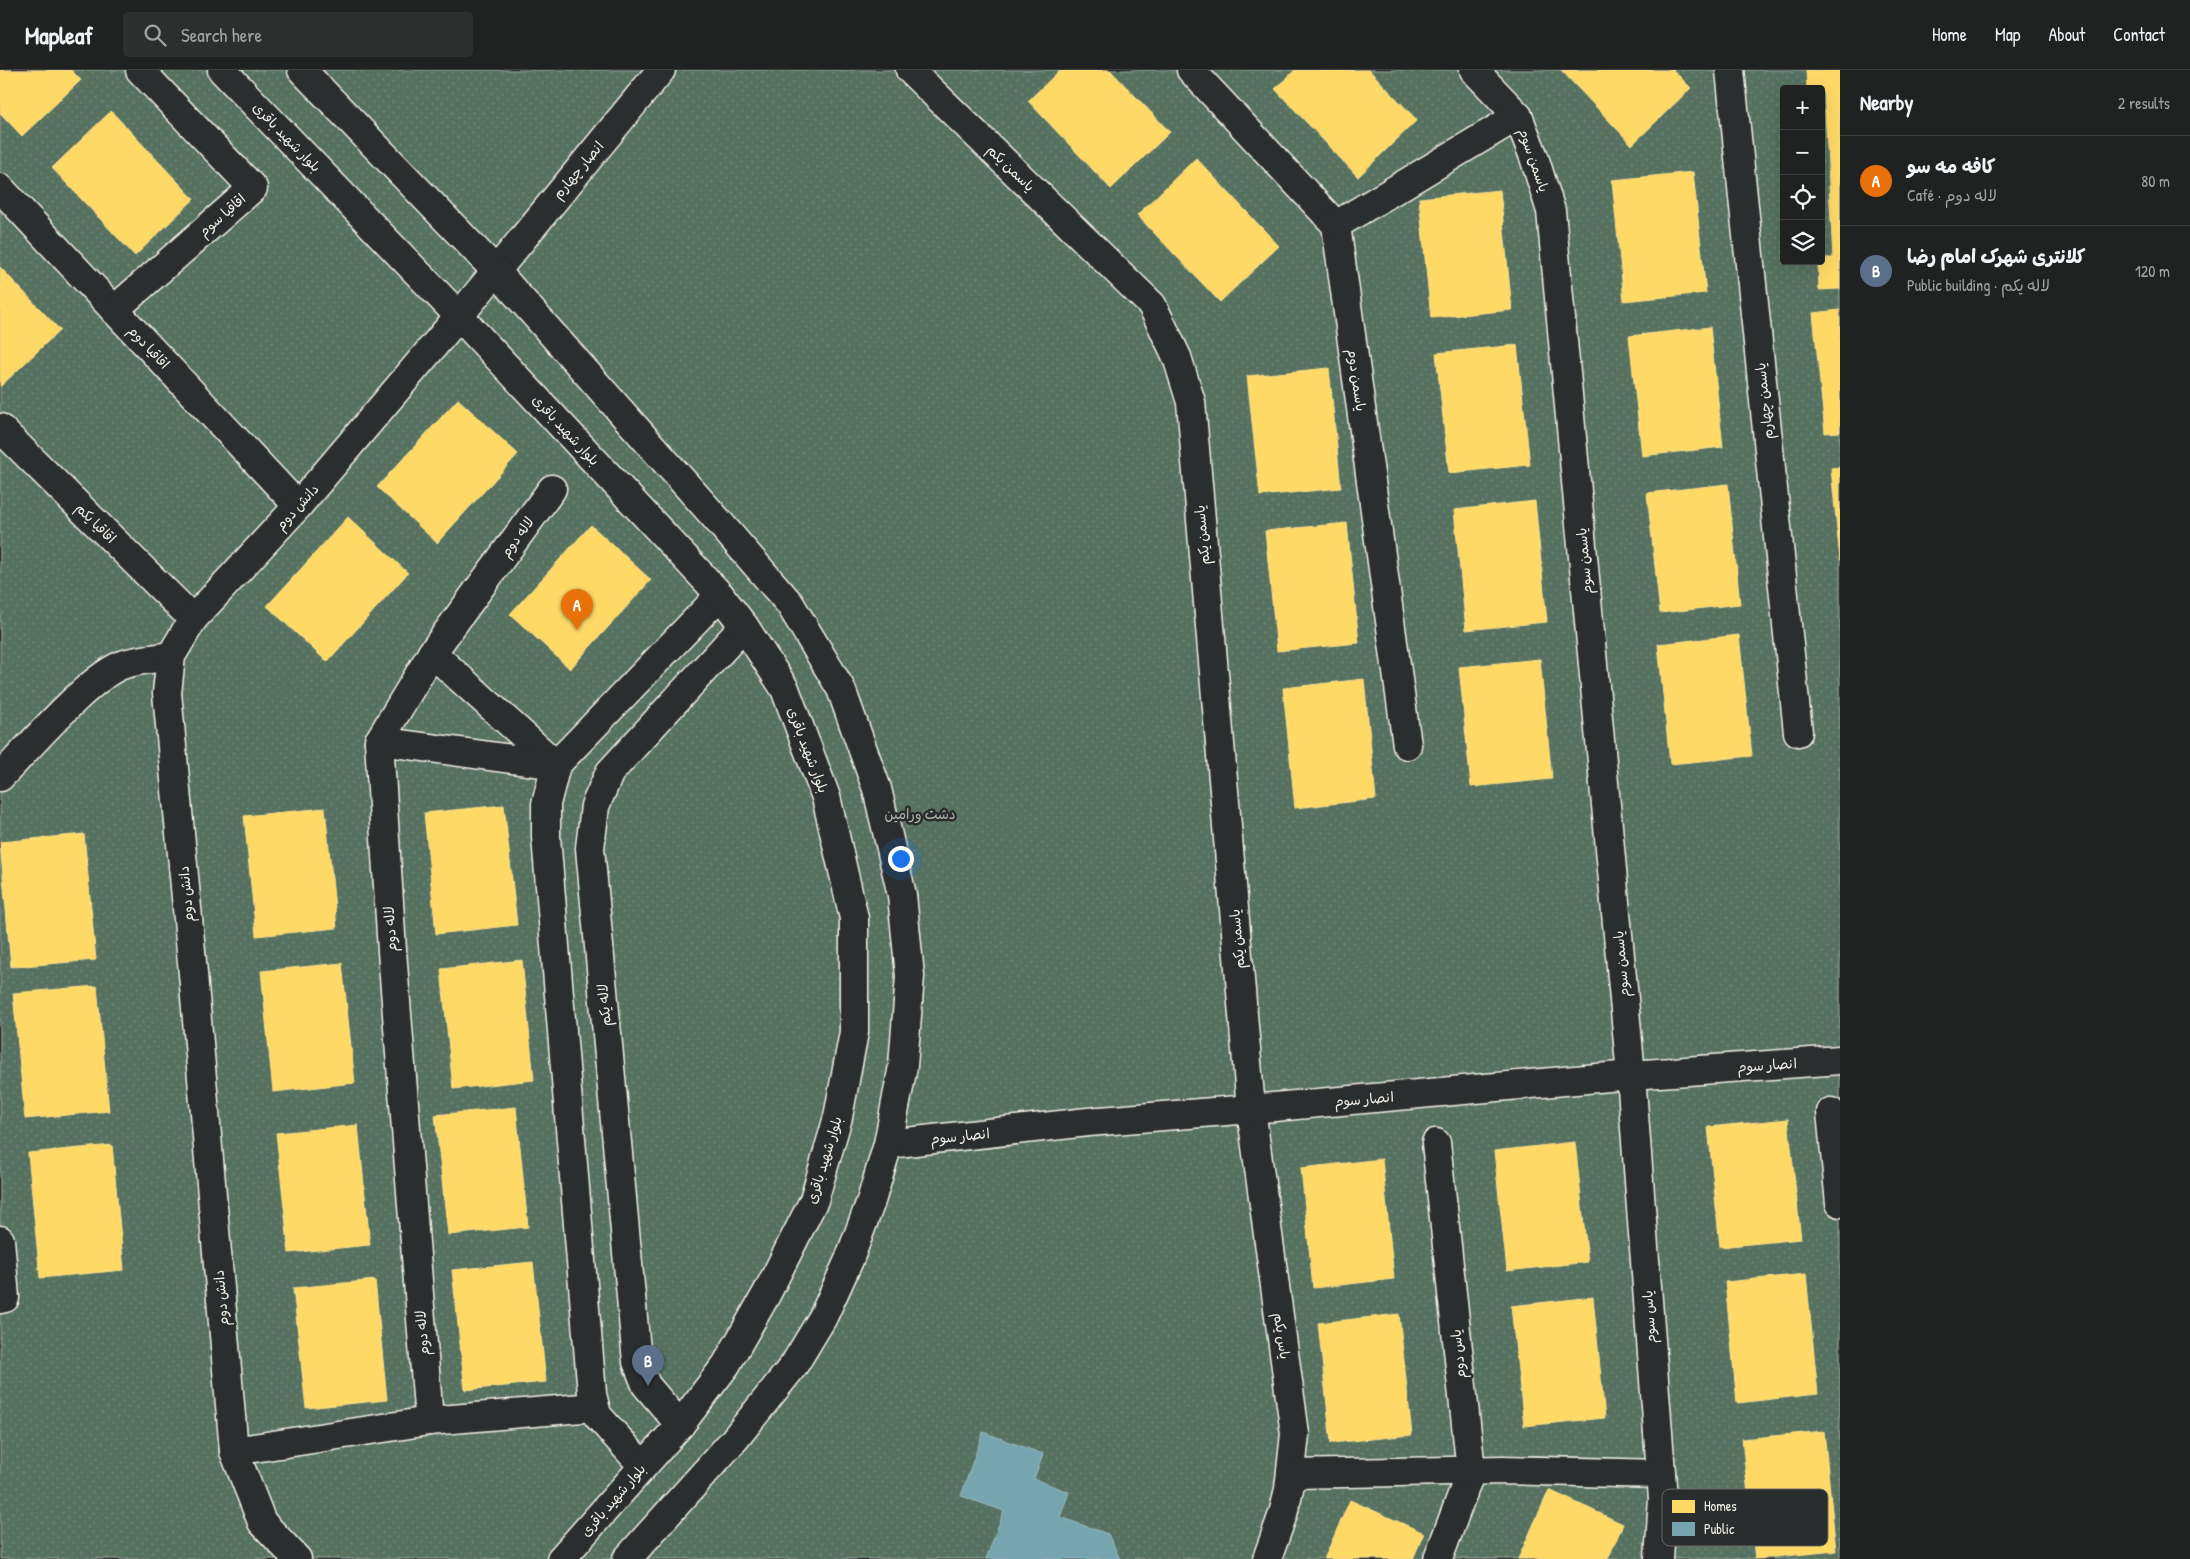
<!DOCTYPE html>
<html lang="en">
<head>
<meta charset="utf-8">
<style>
	:root { --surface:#202222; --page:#2d2f2f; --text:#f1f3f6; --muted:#a2a4a5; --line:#3d3f40; --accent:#ff9aa2 }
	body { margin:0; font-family:"Patrick Hand","Playpen Sans Arabic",sans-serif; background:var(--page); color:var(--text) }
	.controls { position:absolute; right:15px; top:15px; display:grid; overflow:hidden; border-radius:5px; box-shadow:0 5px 20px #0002 }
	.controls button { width:45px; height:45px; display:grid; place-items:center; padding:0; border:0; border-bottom:1px solid var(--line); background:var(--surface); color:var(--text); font:25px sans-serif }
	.you { position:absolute; left:900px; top:788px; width:18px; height:18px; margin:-12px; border:4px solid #fff; border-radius:50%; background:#1a73e8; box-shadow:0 0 0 8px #1a73e833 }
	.badge { display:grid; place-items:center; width:32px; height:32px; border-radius:50%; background:var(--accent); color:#fff; font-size:16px; font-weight:700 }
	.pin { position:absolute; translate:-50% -41px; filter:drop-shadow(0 1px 2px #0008) }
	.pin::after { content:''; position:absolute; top:26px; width:18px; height:15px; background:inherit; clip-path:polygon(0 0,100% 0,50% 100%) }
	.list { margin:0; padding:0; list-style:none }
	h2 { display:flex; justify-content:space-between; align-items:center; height:65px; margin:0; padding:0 20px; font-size:21px }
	h2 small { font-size:16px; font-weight:400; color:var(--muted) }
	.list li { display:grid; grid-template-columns:32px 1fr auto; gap:15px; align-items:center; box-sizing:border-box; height:90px; padding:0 20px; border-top:1px solid var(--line) }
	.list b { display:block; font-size:19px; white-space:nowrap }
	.list p { margin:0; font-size:16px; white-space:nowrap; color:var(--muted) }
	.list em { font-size:16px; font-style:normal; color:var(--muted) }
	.icon { flex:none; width:28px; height:28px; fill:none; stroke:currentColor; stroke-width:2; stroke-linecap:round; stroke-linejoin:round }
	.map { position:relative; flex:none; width:1840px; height:1489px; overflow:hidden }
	header { display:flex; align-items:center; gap:30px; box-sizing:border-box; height:70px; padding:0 25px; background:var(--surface); border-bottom:1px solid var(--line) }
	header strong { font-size:24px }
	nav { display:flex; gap:28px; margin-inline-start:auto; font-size:18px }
	.search { width:350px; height:45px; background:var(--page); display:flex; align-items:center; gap:12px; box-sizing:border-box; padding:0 18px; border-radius:5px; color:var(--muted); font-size:19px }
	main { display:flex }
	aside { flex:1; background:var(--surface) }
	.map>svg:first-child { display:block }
	.grass { fill:url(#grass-dots); stroke:#a5b1a4; fill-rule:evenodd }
	.homes { fill:#ffd966; stroke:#fce08d }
	.public { fill:#76a5af; stroke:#9cbcc0 }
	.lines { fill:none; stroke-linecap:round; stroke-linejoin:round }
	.minor-casing { stroke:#f4f1e8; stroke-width:31 }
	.tertiary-casing { stroke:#f4f1e8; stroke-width:31 }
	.minor { stroke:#2a2d2e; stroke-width:28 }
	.tertiary { stroke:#2a2d2e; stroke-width:28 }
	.labels { text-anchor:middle; stroke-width:5; stroke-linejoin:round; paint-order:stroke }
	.street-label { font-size:14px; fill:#f4f1e8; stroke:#2a2d2e }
	.park-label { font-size:14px; fill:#adb7ab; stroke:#2a2d2e }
	.key { fill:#2a2d2e; stroke:#676866; stroke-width:1 }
	.key-label { font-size:14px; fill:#f4f1e8 }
</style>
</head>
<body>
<header>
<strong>Mapleaf</strong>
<div class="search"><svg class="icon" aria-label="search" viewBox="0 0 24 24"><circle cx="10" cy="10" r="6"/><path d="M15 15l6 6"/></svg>Search here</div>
<nav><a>Home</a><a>Map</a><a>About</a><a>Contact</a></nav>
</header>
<main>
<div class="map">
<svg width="1840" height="1489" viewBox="0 0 1840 1489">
	<defs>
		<pattern id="grass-dots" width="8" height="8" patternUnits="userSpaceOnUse" patternTransform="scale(1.25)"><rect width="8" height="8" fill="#567160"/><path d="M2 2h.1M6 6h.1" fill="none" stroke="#6f8677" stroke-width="1.8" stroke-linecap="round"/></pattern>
	</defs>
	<rect width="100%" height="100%" fill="#2a2d2e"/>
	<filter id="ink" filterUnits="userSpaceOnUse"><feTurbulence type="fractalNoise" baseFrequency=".02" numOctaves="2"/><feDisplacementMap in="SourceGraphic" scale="10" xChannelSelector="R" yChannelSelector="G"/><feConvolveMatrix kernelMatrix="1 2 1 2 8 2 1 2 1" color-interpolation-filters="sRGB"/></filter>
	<g filter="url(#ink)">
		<!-- grass -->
		<path class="grass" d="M 0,0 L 1840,0 L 1840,1489 L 0,1489 ZM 1784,19 L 1821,19 L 1821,191 L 1784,191 Z"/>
		<!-- homes -->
		<g class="homes">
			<path d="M 0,0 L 71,0 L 81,10 L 22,66 L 0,43 Z"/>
			<path d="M 1060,0 L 1110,0 L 1170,62 L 1111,119 L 1028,31 Z"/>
			<path d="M 1295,0 L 1369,0 L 1417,50 L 1358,107 L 1275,19 Z"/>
			<path d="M 1561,0 L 1673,0 L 1691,18 L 1632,75 Z"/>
			<path d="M 1806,0 L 1840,0 L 1840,219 L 1819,220 L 1818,191 L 1821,191 L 1821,188 L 1833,188 L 1824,22 L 1821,22 L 1821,19 L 1807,19 Z"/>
			<path d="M 111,41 L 194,129 L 135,186 L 52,98 Z"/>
			<path d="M 1196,88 L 1279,176 L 1220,232 L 1137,145 Z"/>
			<path d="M 1693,102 L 1706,223 L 1624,231 L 1612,110 Z"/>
			<path d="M 1500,120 L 1512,240 L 1431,248 L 1419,128 Z"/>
			<path d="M 0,197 L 60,260 L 1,316 L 0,316 Z"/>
			<path d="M 1840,240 L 1840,362 L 1825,363 L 1813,243 Z"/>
			<path d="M 1710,257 L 1723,377 L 1642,386 L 1629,266 Z"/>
			<path d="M 1517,275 L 1530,395 L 1449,403 L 1436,283 Z"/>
			<path d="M 1329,298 L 1341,418 L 1260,426 L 1247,306 Z"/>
			<path d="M 458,329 L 518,384 L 437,473 L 377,417 Z"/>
			<path d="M 1840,397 L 1840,490 L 1831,398 Z"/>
			<path d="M 1728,414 L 1740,534 L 1660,543 L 1647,423 Z"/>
			<path d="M 1535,431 L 1547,552 L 1466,560 L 1454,440 Z"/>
			<path d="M 348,447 L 408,503 L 327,592 L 267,536 Z"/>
			<path d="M 1347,453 L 1359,573 L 1277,581 L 1265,461 Z"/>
			<path d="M 591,455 L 651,510 L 570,599 L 510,544 Z"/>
			<path d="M 1739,565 L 1752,686 L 1670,694 L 1658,574 Z"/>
			<path d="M 1540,589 L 1552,709 L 1471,717 L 1459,597 Z"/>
			<path d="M 1364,609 L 1376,729 L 1295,738 L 1283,618 Z"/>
			<path d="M 504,735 L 517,855 L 436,864 L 424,743 Z"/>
			<path d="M 325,738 L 337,858 L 256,866 L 244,746 Z"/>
			<path d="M 84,764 L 96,890 L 11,897 L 0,772 Z"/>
			<path d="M 522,890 L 534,1010 L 453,1019 L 441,899 Z"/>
			<path d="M 342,893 L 355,1013 L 273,1022 L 261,901 Z"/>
			<path d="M 97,916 L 109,1041 L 25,1049 L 13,923 Z"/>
			<path d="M 516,1037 L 528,1157 L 448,1165 L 435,1045 Z"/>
			<path d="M 1788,1049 L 1801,1169 L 1720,1177 L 1708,1057 Z"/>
			<path d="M 358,1055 L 370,1175 L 289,1183 L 276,1063 Z"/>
			<path d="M 1575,1072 L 1588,1192 L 1507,1201 L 1494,1081 Z"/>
			<path d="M 112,1075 L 124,1200 L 40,1208 L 28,1083 Z"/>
			<path d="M 1382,1089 L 1394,1209 L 1313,1218 L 1301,1098 Z"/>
			<path d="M 533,1192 L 546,1312 L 465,1320 L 452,1200 Z"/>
			<path d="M 1806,1204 L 1818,1324 L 1737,1333 L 1725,1212 Z"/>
			<path d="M 375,1210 L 387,1330 L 306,1338 L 293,1218 Z"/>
			<path d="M 1593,1227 L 1605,1348 L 1524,1356 L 1511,1236 Z"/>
			<path d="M 1399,1244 L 1412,1365 L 1331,1373 L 1318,1253 Z"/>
			<path d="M 1824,1361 L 1836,1481 L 1755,1489 L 1742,1369 Z"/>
			<path d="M 1549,1420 L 1623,1454 L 1608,1489 L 1518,1489 Z"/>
			<path d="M 1350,1430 L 1424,1463 L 1413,1489 L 1324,1489 Z"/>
		</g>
		<!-- public -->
		<path class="public" d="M 983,1362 L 1043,1384 L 1034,1409 L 1069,1422 L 1060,1447 L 1108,1464 L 1120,1489 L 986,1489 L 1004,1441 L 961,1426 Z"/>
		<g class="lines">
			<!-- minor casing -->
			<g class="minor-casing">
				<g id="minor">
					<path d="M 910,0 L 1152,235 L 1177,287 L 1191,332 L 1251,1039 L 1295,1364 L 1289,1419 L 1283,1444 L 1267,1489"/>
					<path d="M 1191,0 L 1336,155 L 1407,675"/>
					<path d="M 1474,0 L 1518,46 L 1534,87 L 1551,141 L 1631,1005 L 1663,1429 L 1659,1489"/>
					<path d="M 1730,0 L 1798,662"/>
					<path d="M 0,118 L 298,436"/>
					<path d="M 1336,155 L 1518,46"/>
					<path d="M 496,201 L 661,0"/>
					<path d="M 114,240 L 253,118 L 140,0"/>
					<path d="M 0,358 L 193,549"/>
					<path d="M 432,583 L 556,695"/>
					<path d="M 379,671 L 556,695"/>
					<path d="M 0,707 C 27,680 92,603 125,594 C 140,589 156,589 171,586"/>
					<path d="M 1831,1042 L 1840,1133"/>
					<path d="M 1436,1073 L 1471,1401 L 1438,1489"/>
					<path d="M 888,1074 L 1088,1052 L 1251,1039 L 1631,1005 L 1840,990"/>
					<path d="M 0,1170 L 5,1228 L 0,1229"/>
					<path d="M 429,1351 L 392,881 L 379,671 L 432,583 L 552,419"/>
					<path d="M 680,1355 L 646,1315 L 637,1292 L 590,778 L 595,736 L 610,702 L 744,556"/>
					<path d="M 234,1381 L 429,1351 L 594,1337"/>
					<path d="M 643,1396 L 597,1345 L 592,1324 L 546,767 L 546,734 L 556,695 L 720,525"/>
					<path d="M 1291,1404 L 1503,1400 L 1661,1404"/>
					<path d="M 297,1489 L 262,1452 L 234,1381 L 192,892 L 167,623 L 171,586 L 193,549 L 298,436 L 459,246"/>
				</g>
			</g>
			<!-- tertiary casing -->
			<g class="tertiary-casing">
				<g id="tertiary">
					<path d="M 222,0 L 459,246 L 720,525 L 744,556 L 785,619 L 826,727 L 854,848 L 854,962 L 838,1047 L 814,1130 L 767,1223 L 726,1295 L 680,1355 L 561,1489"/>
					<path d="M 302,0 L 496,201 L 713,445 L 790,534 L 841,619 L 877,719 L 902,825 L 910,906 L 903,996 L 888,1074 L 871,1131 L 849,1190 L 823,1247 L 794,1295 L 734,1370 L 627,1489"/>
					<path d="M 459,246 L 496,201"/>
				</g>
			</g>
			<!-- minor -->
			<use href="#minor" class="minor"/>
			<!-- tertiary -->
			<use href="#tertiary" class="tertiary"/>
		</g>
	</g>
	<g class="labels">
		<!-- street labels -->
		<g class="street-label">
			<text transform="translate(287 67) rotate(46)" y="5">بلوار شهید باقری</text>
			<text transform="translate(1534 90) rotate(71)" y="5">یاسمن سوم</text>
			<text transform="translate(1011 98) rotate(44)" y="5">یاسمن یکم</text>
			<text transform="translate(578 100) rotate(-50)" y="5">انصار چهارم</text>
			<text transform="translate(222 145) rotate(-41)" y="5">اقاقیا سوم</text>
			<text transform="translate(149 277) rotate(47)" y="5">اقاقیا دوم</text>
			<text transform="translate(1357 310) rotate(82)" y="5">یاسمن دوم</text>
			<text transform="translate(1764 331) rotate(-96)" y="5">یاسمن چهارم</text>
			<text transform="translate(566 360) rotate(47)" y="5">بلوار شهید باقری</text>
			<text transform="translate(297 437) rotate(-48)" y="5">دانش دوم</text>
			<text transform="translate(96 453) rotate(45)" y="5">اقاقیا یکم</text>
			<text transform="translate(1202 465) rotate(-95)" y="5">یاسمن یکم</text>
			<text transform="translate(517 467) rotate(-54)" y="5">لاله دوم</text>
			<text transform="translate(1584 491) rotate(-95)" y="5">یاسمن سوم</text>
			<text transform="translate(808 680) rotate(69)" y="5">بلوار شهید باقری</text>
			<text transform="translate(186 824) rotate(-95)" y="5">دانش دوم</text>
			<text transform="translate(390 859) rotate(-94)" y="5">لاله دوم</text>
			<text transform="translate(1237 869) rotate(-95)" y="5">یاسمن یکم</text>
			<text transform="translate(1621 894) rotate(-95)" y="5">یاسمن سوم</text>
			<text transform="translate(604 935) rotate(-95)" y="5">لاله یکم</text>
			<text transform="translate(1767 995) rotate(-4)" y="5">انصار سوم</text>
			<text transform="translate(1364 1029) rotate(-5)" y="5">انصار سوم</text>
			<text transform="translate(960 1066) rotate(-6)" y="5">انصار سوم</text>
			<text transform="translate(824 1090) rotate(-73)" y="5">بلوار شهید باقری</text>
			<text transform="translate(221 1228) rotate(-95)" y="5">دانش دوم</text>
			<text transform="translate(1649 1247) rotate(-94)" y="5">یاس سوم</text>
			<text transform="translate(422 1263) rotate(-95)" y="5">لاله دوم</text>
			<text transform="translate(1282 1266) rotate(82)" y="5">یاس یکم</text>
			<text transform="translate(1458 1284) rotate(-96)" y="5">یاس دوم</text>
			<text transform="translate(613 1430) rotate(-49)" y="5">بلوار شهید باقری</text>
		</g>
		<!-- park labels -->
		<g class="park-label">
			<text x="920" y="749">دشت ورامین</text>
		</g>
	</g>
	<!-- legend -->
	<rect x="1662" y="1419" width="166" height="57" rx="8" class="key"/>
	<rect x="1672" y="1430" width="23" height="13" fill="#ffd966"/>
	<rect x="1672" y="1452" width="23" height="14" fill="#76a5af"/>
	<g class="key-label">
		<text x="1704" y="1441">Homes</text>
		<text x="1704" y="1464">Public</text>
	</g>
</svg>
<div class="controls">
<button>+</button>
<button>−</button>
<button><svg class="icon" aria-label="locate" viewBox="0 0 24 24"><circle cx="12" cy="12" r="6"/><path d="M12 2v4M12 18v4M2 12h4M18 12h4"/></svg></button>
<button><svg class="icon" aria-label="layers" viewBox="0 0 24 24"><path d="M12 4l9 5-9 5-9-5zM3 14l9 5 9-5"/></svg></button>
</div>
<div class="you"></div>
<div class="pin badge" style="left:577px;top:560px;background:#e8710a">A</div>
<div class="pin badge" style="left:648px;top:1316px;background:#5c6f8a">B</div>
</div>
<aside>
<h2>Nearby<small>2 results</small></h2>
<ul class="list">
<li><span class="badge" style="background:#e8710a">A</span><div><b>کافه مه سو</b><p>Café · لاله دوم</p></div><em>80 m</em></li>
<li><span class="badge" style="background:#5c6f8a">B</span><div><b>کلانتری شهرک امام رضا</b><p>Public building · لاله یکم</p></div><em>120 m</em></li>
</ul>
</aside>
</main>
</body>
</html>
